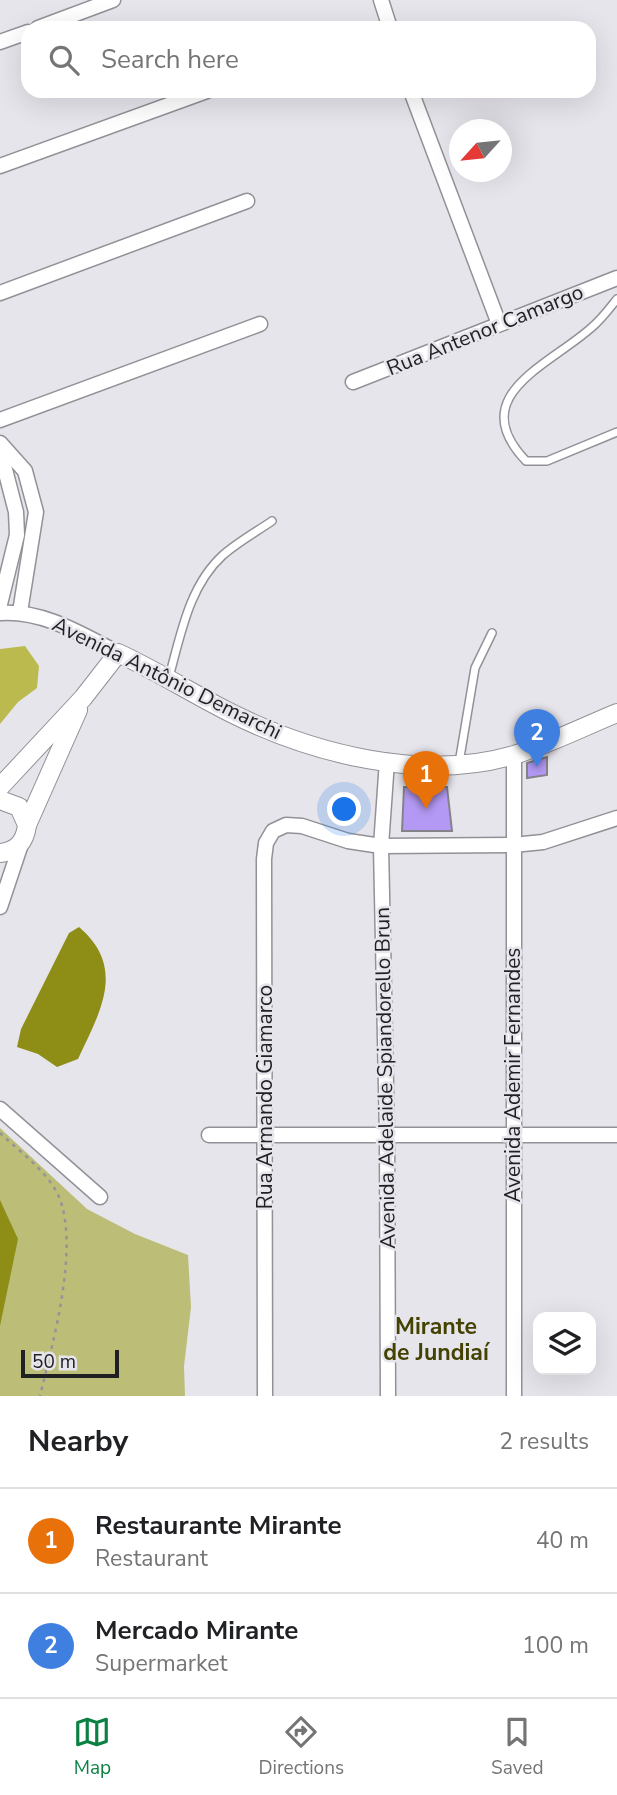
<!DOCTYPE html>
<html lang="en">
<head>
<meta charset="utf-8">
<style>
	:root { --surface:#fff; --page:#f6f6f6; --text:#202124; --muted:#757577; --line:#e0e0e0; --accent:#0b8043 }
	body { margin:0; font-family:"Nunito Sans",sans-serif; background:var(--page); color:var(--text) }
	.controls { position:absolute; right:21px; bottom:21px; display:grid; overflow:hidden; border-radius:14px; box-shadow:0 7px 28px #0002 }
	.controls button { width:63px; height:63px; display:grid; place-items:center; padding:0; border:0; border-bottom:2px solid var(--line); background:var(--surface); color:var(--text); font:35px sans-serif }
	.compass { position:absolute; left:449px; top:119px; width:63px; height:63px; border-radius:50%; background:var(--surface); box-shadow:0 7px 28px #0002; rotate:243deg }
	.scale { position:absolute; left:21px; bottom:18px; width:98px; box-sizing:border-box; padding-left:7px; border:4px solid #201f22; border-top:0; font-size:19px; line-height:24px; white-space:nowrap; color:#201f22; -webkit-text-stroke:5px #e7e5ec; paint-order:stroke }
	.you { position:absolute; left:345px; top:810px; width:24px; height:24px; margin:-18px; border:5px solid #fff; border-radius:50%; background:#1a73e8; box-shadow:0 0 0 10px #1a73e833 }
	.badge { display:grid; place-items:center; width:46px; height:46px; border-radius:50%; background:var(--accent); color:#fff; font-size:23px; font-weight:700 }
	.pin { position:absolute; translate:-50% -58px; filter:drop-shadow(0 2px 4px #0008) }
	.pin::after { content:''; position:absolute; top:37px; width:24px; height:21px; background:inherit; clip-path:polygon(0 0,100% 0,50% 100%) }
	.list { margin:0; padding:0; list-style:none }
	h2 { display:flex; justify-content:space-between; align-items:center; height:91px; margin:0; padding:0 28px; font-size:30px }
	h2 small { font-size:23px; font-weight:400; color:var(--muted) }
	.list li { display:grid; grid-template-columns:46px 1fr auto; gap:21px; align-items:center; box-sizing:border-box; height:105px; padding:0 28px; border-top:2px solid var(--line) }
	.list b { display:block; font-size:26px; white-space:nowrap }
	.list p { margin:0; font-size:23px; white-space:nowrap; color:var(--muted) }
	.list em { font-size:23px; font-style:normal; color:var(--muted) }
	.icon { flex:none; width:38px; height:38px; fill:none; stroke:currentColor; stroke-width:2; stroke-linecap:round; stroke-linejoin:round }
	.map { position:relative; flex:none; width:617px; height:1396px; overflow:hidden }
	.search { position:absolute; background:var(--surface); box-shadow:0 7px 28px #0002; left:21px; right:21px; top:21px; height:77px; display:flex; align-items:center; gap:18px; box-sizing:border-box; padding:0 24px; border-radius:21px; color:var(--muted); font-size:26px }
	.sheet { height:301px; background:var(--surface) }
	nav { display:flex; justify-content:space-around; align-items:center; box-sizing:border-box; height:98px; border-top:2px solid var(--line); background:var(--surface); font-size:19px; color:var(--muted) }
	nav a { display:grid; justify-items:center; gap:4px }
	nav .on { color:var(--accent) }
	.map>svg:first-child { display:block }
	.green { fill:#bcbd77 }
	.forest { fill:#baba4f }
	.water { fill:#8e8e17 }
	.building { fill:#b399f3; stroke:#848389; stroke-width:2 }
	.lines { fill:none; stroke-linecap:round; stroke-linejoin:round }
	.service-casing { stroke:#929197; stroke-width:10 }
	.minor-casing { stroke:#929197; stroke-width:17 }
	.tertiary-casing { stroke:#929197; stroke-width:20 }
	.path { stroke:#959398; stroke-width:2.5; stroke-dasharray:3.5 5; stroke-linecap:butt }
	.service { stroke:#fff; stroke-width:7 }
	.minor { stroke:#fff; stroke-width:14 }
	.tertiary { stroke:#fff; stroke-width:18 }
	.labels { text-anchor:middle; stroke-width:5; stroke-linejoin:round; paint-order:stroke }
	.street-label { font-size:21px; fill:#201f22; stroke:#e7e5ec }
	.neighbourhood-label { font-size:23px; font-weight:bold; fill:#434200; stroke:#e7e5ec }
</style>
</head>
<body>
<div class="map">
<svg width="617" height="1396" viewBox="0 0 617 1396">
	<rect width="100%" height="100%" fill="#e7e5ec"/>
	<!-- green -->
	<path class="green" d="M 0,1128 L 87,1209 L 135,1234 L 188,1255 L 191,1307 L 184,1366 L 185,1396 L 0,1396 Z"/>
	<!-- forest -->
	<path class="forest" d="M 25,646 L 39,666 L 37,688 L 18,702 L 0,724 L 0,649 Z"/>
	<!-- water -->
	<g class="water">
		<path d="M 79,927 C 127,968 100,1012 78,1059 L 57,1067 L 38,1054 L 17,1047 L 21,1029 L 69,933 Z"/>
		<path d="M 0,1200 L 18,1239 L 0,1326 Z"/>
	</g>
	<!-- building -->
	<g class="building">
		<path d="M 547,757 L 547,775 L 527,778 L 527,763 Z"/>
		<path d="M 404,787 L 447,787 L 452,831 L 402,831 Z"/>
	</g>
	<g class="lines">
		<!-- service casing -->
		<g class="service-casing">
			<g id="service">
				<path d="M 617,299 C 609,309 601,320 591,328 C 548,366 464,396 526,461 L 547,461 L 617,432"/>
				<path d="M 169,677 C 181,634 189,586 223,555 C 238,542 256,532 272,521"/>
				<path d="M 459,763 L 475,668 L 492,633"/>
			</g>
		</g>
		<!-- minor casing -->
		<g class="minor-casing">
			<g id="minor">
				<path d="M 381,0 L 390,28"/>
				<path d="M 38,28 L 113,0"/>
				<path d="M 0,42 L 28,32"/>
				<path d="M 411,91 L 499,324"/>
				<path d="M 0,166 L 207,91"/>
				<path d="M 0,293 L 247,201"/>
				<path d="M 353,382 L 617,278"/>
				<path d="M 0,420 L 260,324"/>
				<path d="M 0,443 L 25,471 L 36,512 L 20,612"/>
				<path d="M 0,450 L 16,512 L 17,535 L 0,604"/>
				<path d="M 0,613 C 43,610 81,634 118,653"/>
				<path d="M 387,761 L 381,846 L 387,1135 L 388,1396"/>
				<path d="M 0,907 L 21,844"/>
				<path d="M 0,1109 L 100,1197"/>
				<path d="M 209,1135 L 617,1135"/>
				<path d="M 265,1396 L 264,859 L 266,843 L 273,831 L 286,825 L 302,826 L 348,841 L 381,846 L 513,845 L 543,842 L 617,818"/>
				<path d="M 514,1396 L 514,755"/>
			</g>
		</g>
		<!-- tertiary casing -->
		<g class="tertiary-casing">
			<g id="tertiary">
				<path d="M 0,787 L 83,698 L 118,653 C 157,671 193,694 231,713 C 313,754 423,782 514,755 C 549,744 583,727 617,713"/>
				<path d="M 0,800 L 19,807 L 27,825 C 25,842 17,851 0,853"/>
				<path d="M 27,825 L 78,710"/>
			</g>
		</g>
		<!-- path -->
		<path class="path" d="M 0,1133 C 18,1150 40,1166 53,1186 C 85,1232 52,1345 40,1396"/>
		<!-- service -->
		<use href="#service" class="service"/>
		<!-- minor -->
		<use href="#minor" class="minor"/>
		<!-- tertiary -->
		<use href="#tertiary" class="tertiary"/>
	</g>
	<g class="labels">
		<!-- street labels -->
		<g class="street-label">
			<text transform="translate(485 330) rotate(-22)" y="7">Rua Antenor Camargo</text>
			<text transform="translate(167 678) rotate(26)" y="7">Avenida Antônio Demarchi</text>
			<text transform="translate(513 1075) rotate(-90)" y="7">Avenida Ademir Fernandes</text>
			<text transform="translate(385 1078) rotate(-91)" y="7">Avenida Adelaide Spiandorello Brun</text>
			<text transform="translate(265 1097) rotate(-90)" y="7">Rua Armando Giamarco</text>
		</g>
		<!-- neighbourhood labels -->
		<g class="neighbourhood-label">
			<text x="436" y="1334">Mirante<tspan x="436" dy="26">de Jundiaí</tspan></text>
		</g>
	</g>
</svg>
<div class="controls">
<button><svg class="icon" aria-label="layers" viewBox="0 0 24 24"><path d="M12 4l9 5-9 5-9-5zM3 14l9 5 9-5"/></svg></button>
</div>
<svg class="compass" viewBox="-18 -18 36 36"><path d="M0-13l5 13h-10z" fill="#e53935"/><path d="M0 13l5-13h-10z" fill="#757577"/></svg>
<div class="scale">50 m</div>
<div class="you"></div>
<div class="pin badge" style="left:426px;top:809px;background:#e8710a">1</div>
<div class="pin badge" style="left:537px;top:767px;background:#3f7fe0">2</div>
<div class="search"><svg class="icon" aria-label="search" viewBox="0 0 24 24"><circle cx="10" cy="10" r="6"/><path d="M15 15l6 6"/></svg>Search here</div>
</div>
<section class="sheet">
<h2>Nearby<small>2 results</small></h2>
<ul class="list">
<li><span class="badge" style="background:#e8710a">1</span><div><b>Restaurante Mirante</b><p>Restaurant</p></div><em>40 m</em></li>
<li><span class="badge" style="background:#3f7fe0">2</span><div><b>Mercado Mirante</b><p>Supermarket</p></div><em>100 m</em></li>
</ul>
</section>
<nav>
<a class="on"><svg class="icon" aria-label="map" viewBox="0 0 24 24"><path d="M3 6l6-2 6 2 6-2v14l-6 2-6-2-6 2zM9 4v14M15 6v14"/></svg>Map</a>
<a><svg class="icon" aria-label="directions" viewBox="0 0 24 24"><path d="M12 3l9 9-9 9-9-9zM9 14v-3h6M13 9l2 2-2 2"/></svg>Directions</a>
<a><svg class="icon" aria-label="saved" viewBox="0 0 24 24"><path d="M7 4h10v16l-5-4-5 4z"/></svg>Saved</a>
</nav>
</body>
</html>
